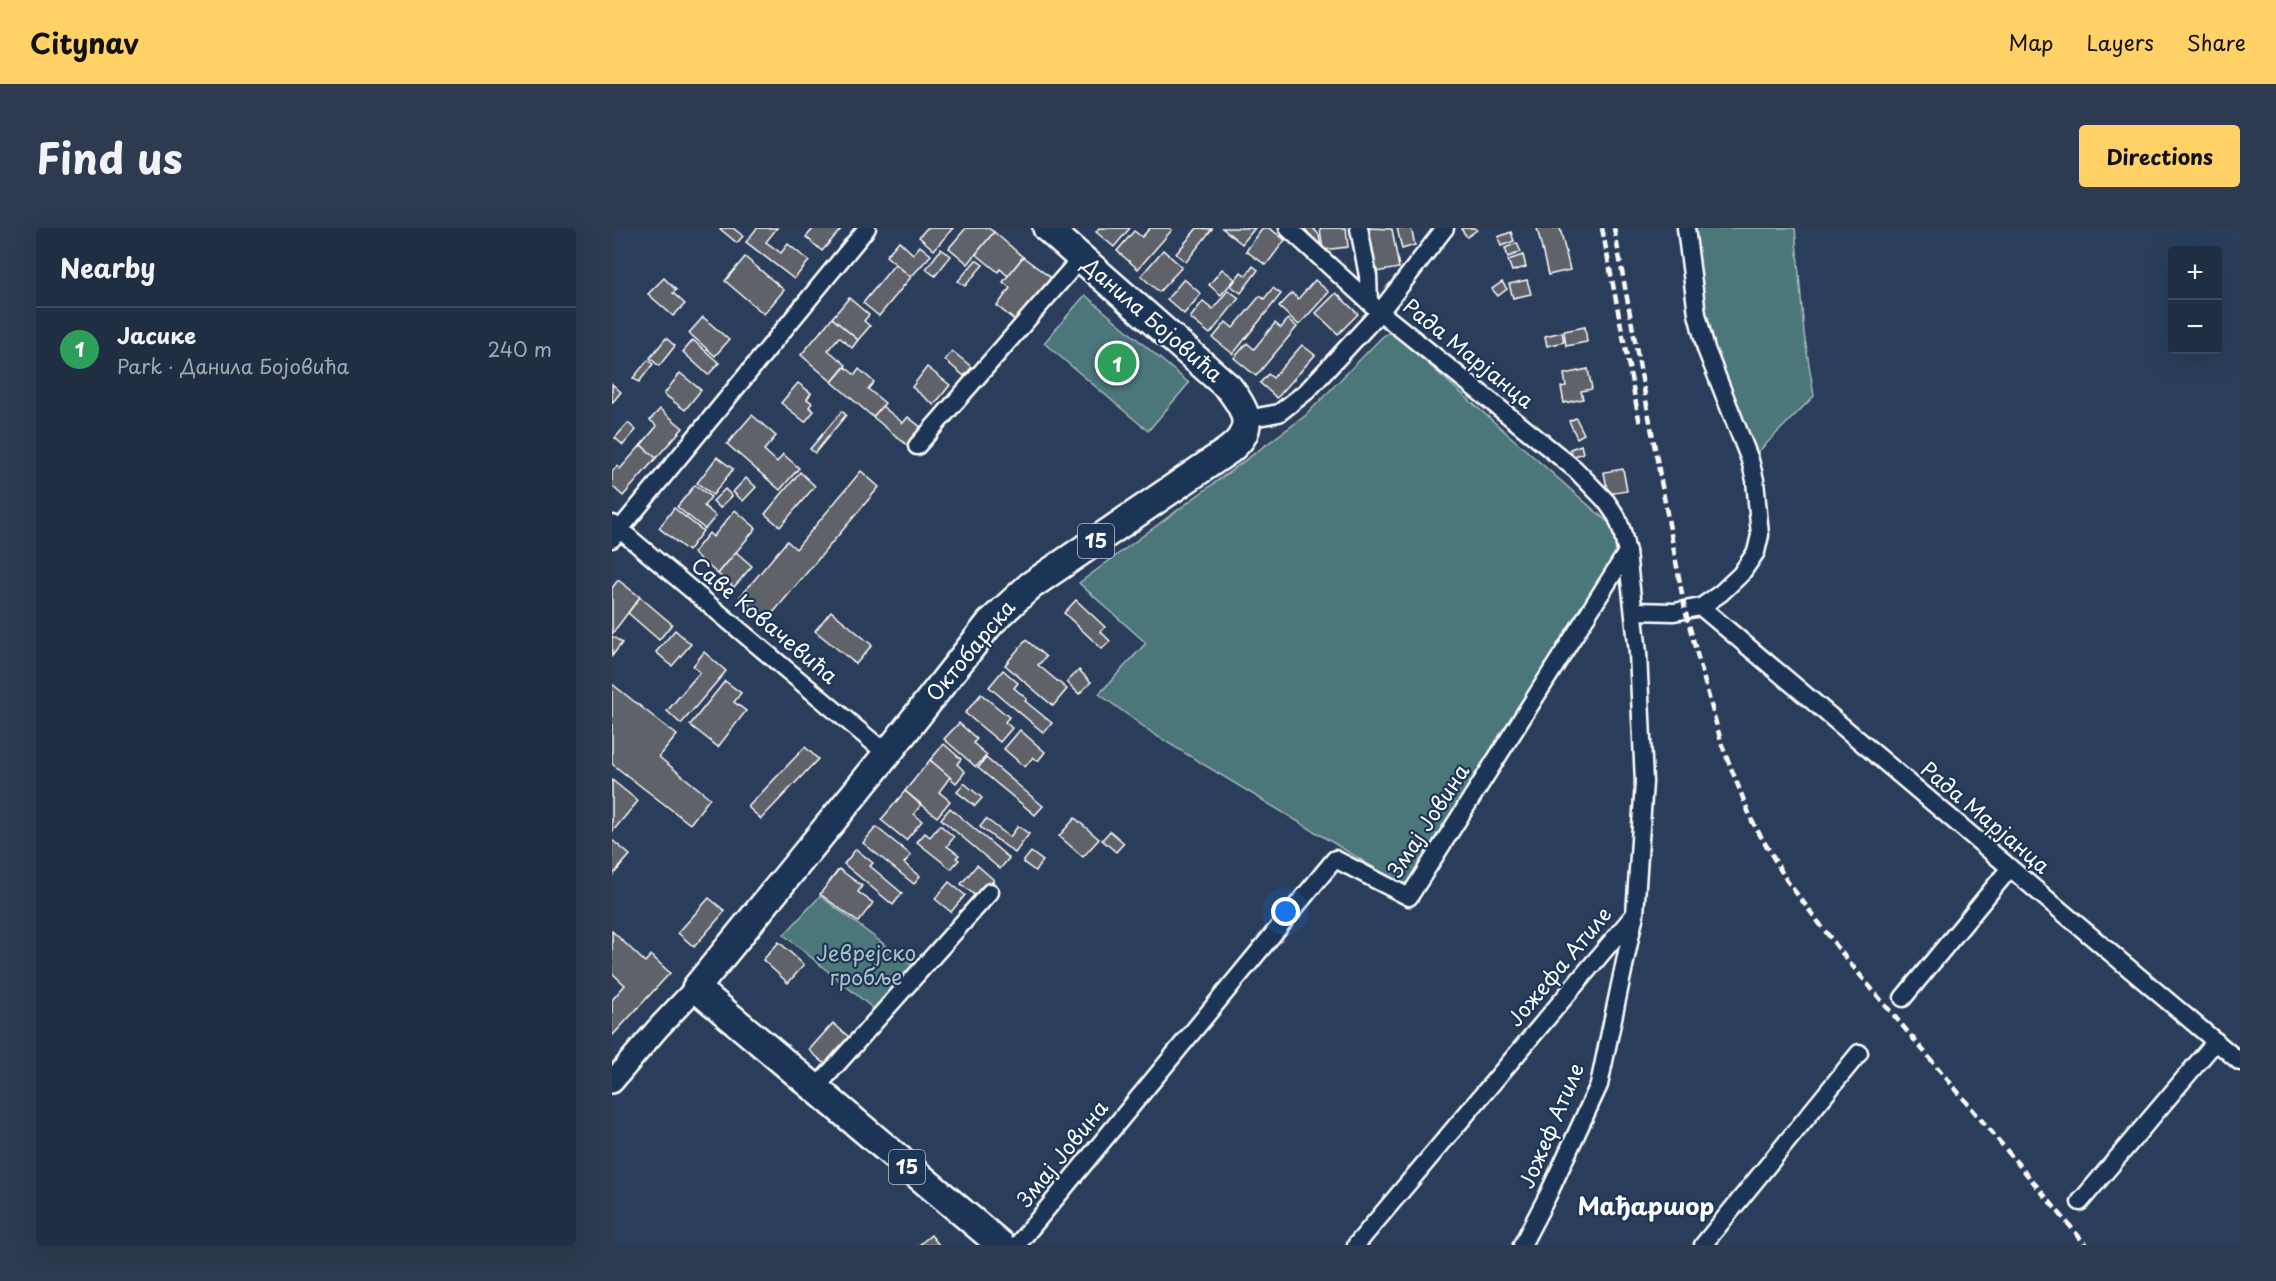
<!DOCTYPE html>
<html lang="en">
<head>
<meta charset="utf-8">
<style>
	:root { --surface:#202e44; --page:#2d3a4f; --text:#f1f3f6; --muted:#a2a8b2; --line:#3d4a5d; --accent:#ffd166 }
	body { margin:0; font-family:"Playpen Sans",sans-serif; background:var(--page); color:var(--text) }
	.controls { position:absolute; right:18px; top:18px; display:grid; overflow:hidden; border-radius:6px; box-shadow:0 6px 24px #0002 }
	.controls button { width:54px; height:54px; display:grid; place-items:center; padding:0; border:0; border-bottom:2px solid var(--line); background:var(--surface); color:var(--text); font:30px sans-serif }
	.you { position:absolute; left:674px; top:684px; width:21px; height:21px; margin:-15px; border:4px solid #fff; border-radius:50%; background:#1a73e8; box-shadow:0 0 0 9px #1a73e833 }
	.badge { display:grid; place-items:center; width:39px; height:39px; border-radius:50%; background:var(--accent); color:#fff; font-size:20px; font-weight:700 }
	.pin { position:absolute; translate:-50% -50%; border:3px solid #fff; box-shadow:0 2px 6px #0006 }
	.list { margin:0; padding:0; list-style:none }
	h2 { display:flex; justify-content:space-between; align-items:center; height:78px; margin:0; padding:0 24px; font-size:26px }
	h2 small { font-size:20px; font-weight:400; color:var(--muted) }
	.list li { display:grid; grid-template-columns:39px 1fr auto; gap:18px; align-items:center; box-sizing:border-box; height:84px; padding:0 24px; border-top:2px solid var(--line) }
	.list b { display:block; font-size:22px; white-space:nowrap }
	.list p { margin:0; font-size:20px; white-space:nowrap; color:var(--muted) }
	.list em { font-size:20px; font-style:normal; color:var(--muted) }
	.map { position:relative; flex:none; width:1628px; height:1017px; overflow:hidden; border-radius:6px }
	header { display:flex; align-items:center; gap:36px; box-sizing:border-box; height:84px; padding:0 30px; background:var(--accent); color:#111 }
	header strong { font-size:28px }
	nav { display:flex; gap:33px; margin-inline-start:auto; font-size:21px }
	.intro { display:flex; align-items:center; justify-content:space-between; box-sizing:border-box; height:144px; padding:0 36px }
	h1 { margin:0; font-size:42px }
	.button { padding:15px 27px; border-radius:6px; background:var(--accent); color:#111; font-size:21px; font-weight:700 }
	main { display:flex; gap:36px; padding:0 36px }
	aside { flex:1; background:var(--surface); border-radius:6px; box-shadow:0 6px 24px #0002 }
	.map>svg:first-child { display:block }
	.green { fill:#4c767a; stroke:#a6babc; stroke-width:1.5 }
	.building { fill:#5f6269; stroke:#fff; stroke-width:1.5 }
	.lines { fill:none; stroke-linecap:round; stroke-linejoin:round }
	.minor-casing { stroke:#fff; stroke-width:21 }
	.tertiary-casing { stroke:#fff; stroke-width:26 }
	.primary-casing { stroke:#fff; stroke-width:32 }
	.minor { stroke:#1d3557; stroke-width:16 }
	.tertiary { stroke:#1d3557; stroke-width:21 }
	.primary { stroke:#1d3557; stroke-width:27 }
	.rail { stroke:#fff; stroke-width:4.5; stroke-dasharray:9 4.5; stroke-linecap:butt }
	.labels { text-anchor:middle; stroke-width:4.5; stroke-linejoin:round; paint-order:stroke }
	.shield { fill:#1d3557; stroke:#bbc2cd; stroke-width:1.5 }
	.shield-label { font-size:20px; font-weight:bold; fill:#fff }
	.street-label { font-size:21px; fill:#fff; stroke:#1d3557 }
	.park-label { font-size:21px; fill:#aec1c3; stroke:#1d3557 }
	.quarter-label { font-size:24px; font-weight:bold; fill:#fff; stroke:#1d3557 }
</style>
</head>
<body>
<header>
<strong>Citynav</strong>
<nav><a>Map</a><a>Layers</a><a>Share</a></nav>
</header>
<div class="intro"><h1>Find us</h1><a class="button">Directions</a></div>
<main>
<aside>
<h2>Nearby<small></small></h2>
<ul class="list">
<li><span class="badge" style="background:#2e9e5b">1</span><div><b>Јасике</b><p>Park · Данила Бојовића</p></div><em>240 m</em></li>
</ul>
</aside>
<div class="map">
<svg width="1628" height="1017" viewBox="0 0 1628 1017">
	<rect width="100%" height="100%" fill="#2a3e5b"/>
	<filter id="ink" filterUnits="userSpaceOnUse"><feTurbulence type="fractalNoise" baseFrequency=".0167" numOctaves="2"/><feDisplacementMap in="SourceGraphic" scale="12" xChannelSelector="R" yChannelSelector="G"/><feConvolveMatrix kernelMatrix="1 2 1 2 8 2 1 2 1" color-interpolation-filters="sRGB"/></filter>
	<g filter="url(#ink)">
		<!-- green -->
		<g class="green">
			<path d="M 1074,0 L 1183,0 L 1192,105 L 1202,168 L 1138,232 L 1094,121 Z"/>
			<path d="M 473,67 L 577,155 L 536,203 L 432,115 Z"/>
			<path d="M 776,105 L 782,106 L 999,297 L 1005,329 L 801,652 L 789,656 L 543,507 L 487,466 L 534,415 L 467,355 L 693,188 L 770,109 Z"/>
			<path d="M 208,668 L 301,738 L 263,782 L 172,707 Z"/>
		</g>
		<!-- building -->
		<g class="building">
			<path d="M 107,0 L 121,0 L 131,8 L 125,15 Z"/>
			<path d="M 145,0 L 165,0 L 154,14 L 169,25 L 176,16 L 197,33 L 182,51 L 134,14 Z"/>
			<path d="M 202,0 L 230,0 L 210,23 L 194,9 Z"/>
			<path d="M 315,0 L 341,0 L 322,22 L 307,9 Z"/>
			<path d="M 354,0 L 376,0 L 382,4 L 356,36 L 337,20 Z"/>
			<path d="M 487,0 L 518,0 L 502,19 L 484,4 Z"/>
			<path d="M 538,0 L 557,0 L 560,2 L 526,41 L 505,23 L 522,3 L 530,9 Z"/>
			<path d="M 585,0 L 600,1 L 574,34 L 564,26 Z"/>
			<path d="M 610,0 L 643,0 L 630,16 Z"/>
			<path d="M 651,0 L 657,0 L 673,12 L 654,37 L 634,23 Z"/>
			<path d="M 692,0 L 701,0 L 707,7 L 709,19 Z"/>
			<path d="M 708,0 L 734,0 L 736,19 L 711,22 Z"/>
			<path d="M 756,0 L 780,1 L 787,40 L 764,44 Z"/>
			<path d="M 785,0 L 799,0 L 803,17 L 790,21 Z"/>
			<path d="M 851,0 L 863,0 L 865,2 L 855,9 L 849,1 Z"/>
			<path d="M 925,0 L 948,0 L 958,42 L 936,47 Z"/>
			<path d="M 382,4 L 411,29 L 396,48 L 388,41 L 386,44 L 364,26 Z"/>
			<path d="M 899,4 L 902,13 L 889,18 L 886,9 Z"/>
			<path d="M 287,13 L 301,26 L 308,18 L 319,27 L 299,49 L 274,28 Z"/>
			<path d="M 905,15 L 909,24 L 896,29 L 893,20 Z"/>
			<path d="M 329,21 L 339,28 L 323,48 L 314,41 Z"/>
			<path d="M 551,22 L 570,39 L 547,64 L 529,48 Z"/>
			<path d="M 911,27 L 914,39 L 900,43 L 896,32 Z"/>
			<path d="M 133,29 L 172,62 L 152,86 L 113,53 Z"/>
			<path d="M 411,29 L 439,50 L 405,94 L 385,78 L 398,60 L 391,54 Z"/>
			<path d="M 364,32 L 371,37 L 353,58 L 346,53 Z"/>
			<path d="M 283,36 L 299,49 L 267,88 L 251,75 Z"/>
			<path d="M 641,38 L 646,42 L 629,65 L 619,58 L 629,44 L 634,48 Z"/>
			<path d="M 610,41 L 623,51 L 609,67 L 597,57 Z"/>
			<path d="M 52,50 L 64,62 L 61,65 L 73,76 L 61,88 L 36,66 Z"/>
			<path d="M 572,51 L 589,66 L 572,86 L 555,71 Z"/>
			<path d="M 703,52 L 717,64 L 687,97 L 667,79 L 680,65 L 686,71 Z"/>
			<path d="M 915,52 L 919,66 L 901,70 L 897,56 Z"/>
			<path d="M 890,54 L 895,61 L 886,68 L 880,61 Z"/>
			<path d="M 661,60 L 669,66 L 621,126 L 601,110 L 614,94 L 621,100 L 648,68 L 652,71 Z"/>
			<path d="M 616,62 L 627,70 L 598,106 L 578,90 L 591,73 L 601,81 Z"/>
			<path d="M 724,65 L 746,86 L 726,106 L 704,85 Z"/>
			<path d="M 237,70 L 257,87 L 252,93 L 258,98 L 246,112 L 220,90 Z"/>
			<path d="M 91,89 L 117,112 L 103,128 L 77,105 Z"/>
			<path d="M 220,90 L 246,112 L 240,120 L 227,109 L 216,122 L 234,137 L 220,154 L 189,127 Z"/>
			<path d="M 676,91 L 685,99 L 644,148 L 622,130 L 635,115 L 642,121 L 663,95 L 669,100 Z"/>
			<path d="M 973,99 L 975,114 L 954,118 L 952,103 Z"/>
			<path d="M 950,104 L 952,114 L 935,118 L 933,108 Z"/>
			<path d="M 54,110 L 63,118 L 47,138 L 38,130 Z"/>
			<path d="M 81,112 L 107,135 L 96,147 L 71,124 Z"/>
			<path d="M 690,117 L 703,127 L 665,170 L 648,155 L 656,146 L 661,150 Z"/>
			<path d="M 340,123 L 360,139 L 352,148 L 333,132 Z"/>
			<path d="M 36,132 L 41,136 L 27,154 L 21,150 Z"/>
			<path d="M 233,139 L 243,147 L 247,141 L 262,154 L 256,161 L 273,175 L 261,189 L 220,154 Z"/>
			<path d="M 315,139 L 338,157 L 322,177 L 300,159 Z"/>
			<path d="M 976,141 L 980,161 L 969,163 L 971,171 L 952,175 L 949,159 L 954,158 L 952,146 Z"/>
			<path d="M 68,145 L 89,162 L 73,182 L 52,166 Z"/>
			<path d="M 186,155 L 199,165 L 195,171 L 200,175 L 197,179 L 202,183 L 193,194 L 169,175 Z"/>
			<path d="M 0,156 L 9,164 L 0,175 Z"/>
			<path d="M 270,178 L 291,195 L 296,189 L 310,200 L 296,218 L 261,189 Z"/>
			<path d="M 48,181 L 71,200 L 44,230 L 29,217 L 45,198 L 38,192 Z"/>
			<path d="M 230,183 L 234,187 L 203,225 L 198,221 Z"/>
			<path d="M 140,187 L 164,208 L 152,222 L 165,234 L 171,226 L 187,240 L 168,262 L 115,216 Z"/>
			<path d="M 964,190 L 972,206 L 965,210 L 957,193 Z"/>
			<path d="M 16,195 L 24,202 L 11,217 L 3,210 Z"/>
			<path d="M 29,217 L 44,230 L 11,268 L 0,258 L 0,244 L 5,238 L 8,241 Z"/>
			<path d="M 969,217 L 971,225 L 960,229 L 958,221 Z"/>
			<path d="M 105,229 L 121,241 L 101,267 L 85,255 Z"/>
			<path d="M 1011,241 L 1015,263 L 996,266 L 992,244 Z"/>
			<path d="M 249,243 L 267,259 L 155,392 L 128,369 L 175,313 L 184,321 Z"/>
			<path d="M 188,244 L 203,258 L 168,299 L 153,286 Z"/>
			<path d="M 134,250 L 144,259 L 131,273 L 121,264 Z"/>
			<path d="M 83,257 L 99,269 L 92,278 L 104,288 L 93,301 L 65,279 Z"/>
			<path d="M 113,261 L 120,268 L 108,280 L 101,273 Z"/>
			<path d="M 62,280 L 91,303 L 76,323 L 47,300 Z"/>
			<path d="M 123,282 L 144,300 L 106,346 L 81,325 L 97,305 L 101,309 Z"/>
			<path d="M 124,324 L 140,338 L 122,359 L 106,346 Z"/>
			<path d="M 6,352 L 28,369 L 0,406 L 0,360 Z"/>
			<path d="M 28,369 L 60,396 L 47,412 L 16,385 Z"/>
			<path d="M 464,372 L 493,399 L 489,404 L 498,413 L 490,421 L 452,385 Z"/>
			<path d="M 219,383 L 260,417 L 244,436 L 203,403 Z"/>
			<path d="M 63,402 L 79,416 L 60,438 L 44,424 Z"/>
			<path d="M 0,408 L 10,415 L 0,428 Z"/>
			<path d="M 414,412 L 434,429 L 426,437 L 455,461 L 441,478 L 393,437 Z"/>
			<path d="M 92,424 L 114,443 L 69,496 L 55,483 L 88,444 L 81,438 Z"/>
			<path d="M 391,442 L 406,455 L 402,460 L 415,471 L 413,473 L 440,495 L 432,505 L 377,459 Z"/>
			<path d="M 467,442 L 479,454 L 467,466 L 455,454 Z"/>
			<path d="M 113,453 L 129,465 L 122,474 L 134,483 L 106,519 L 78,497 Z"/>
			<path d="M 0,456 L 65,507 L 47,529 L 98,570 L 78,596 L 0,536 Z"/>
			<path d="M 369,466 L 397,489 L 393,494 L 400,500 L 388,514 L 353,485 Z"/>
			<path d="M 347,495 L 365,511 L 361,515 L 375,527 L 364,539 L 332,511 Z"/>
			<path d="M 408,502 L 433,524 L 426,533 L 421,529 L 413,539 L 392,521 Z"/>
			<path d="M 332,516 L 349,531 L 345,536 L 353,544 L 344,555 L 318,532 Z"/>
			<path d="M 193,519 L 206,531 L 149,591 L 136,579 Z"/>
			<path d="M 374,530 L 431,578 L 423,587 L 366,540 Z"/>
			<path d="M 318,532 L 338,549 L 327,564 L 338,573 L 325,589 L 293,563 Z"/>
			<path d="M 0,552 L 26,573 L 0,604 Z"/>
			<path d="M 352,555 L 370,570 L 363,578 L 345,564 Z"/>
			<path d="M 293,563 L 309,577 L 302,586 L 310,593 L 294,612 L 269,592 Z"/>
			<path d="M 338,580 L 397,630 L 388,641 L 329,591 Z"/>
			<path d="M 463,590 L 487,611 L 471,629 L 447,608 Z"/>
			<path d="M 374,591 L 398,609 L 406,598 L 417,606 L 403,625 L 368,599 Z"/>
			<path d="M 328,597 L 342,609 L 335,618 L 347,627 L 344,630 L 347,632 L 339,641 L 305,614 L 313,605 L 318,609 Z"/>
			<path d="M 264,599 L 299,627 L 292,635 L 308,648 L 302,656 L 251,615 Z"/>
			<path d="M 498,603 L 512,615 L 504,624 L 490,612 Z"/>
			<path d="M 0,612 L 18,627 L 0,648 Z"/>
			<path d="M 244,621 L 261,635 L 258,638 L 290,665 L 281,677 L 232,636 Z"/>
			<path d="M 419,624 L 431,633 L 423,643 L 411,634 Z"/>
			<path d="M 365,637 L 382,652 L 366,670 L 349,656 Z"/>
			<path d="M 227,641 L 250,658 L 246,664 L 261,675 L 246,694 L 208,666 Z"/>
			<path d="M 337,654 L 353,667 L 339,684 L 323,671 Z"/>
			<path d="M 97,670 L 113,683 L 82,719 L 66,705 Z"/>
			<path d="M 0,703 L 33,734 L 39,727 L 58,745 L 0,808 L 0,772 L 13,757 L 0,745 Z"/>
			<path d="M 167,714 L 192,737 L 176,755 L 151,732 Z"/>
			<path d="M 221,795 L 237,809 L 213,836 L 197,822 Z"/>
			<path d="M 319,1007 L 327,1017 L 307,1017 Z"/>
		</g>
		<g class="lines">
			<!-- minor casing -->
			<g class="minor-casing">
				<g id="minor">
					<path d="M 676,0 L 768,84 L 963,241 L 994,273 L 1005,289 L 1010,303 L 1015,324 L 1026,425 L 1032,554 L 1023,686 L 987,857 L 936,967 L 910,1017"/>
					<path d="M 747,0 L 756,48 L 757,74"/>
					<path d="M 634,191 L 667,185 L 695,163 L 768,84 L 833,0"/>
					<path d="M 305,218 L 469,30"/>
					<path d="M 1,296 L 275,526"/>
					<path d="M 0,311 L 255,0"/>
					<path d="M 1089,379 L 1628,834"/>
					<path d="M 1022,383 L 1062,384 L 1089,379 L 1109,365 L 1129,346 L 1144,324 L 1148,307 L 1143,252 L 1138,232 L 1094,121 L 1085,86 L 1074,0"/>
					<path d="M 1291,770 L 1398,640"/>
					<path d="M 203,861 L 378,664"/>
					<path d="M 1468,974 L 1604,813"/>
					<path d="M 405,1017 L 723,631 L 797,669 L 1015,324"/>
					<path d="M 744,1017 L 1022,687"/>
					<path d="M 1091,1017 L 1247,825"/>
				</g>
			</g>
			<!-- tertiary casing -->
			<g class="tertiary-casing">
				<path id="tertiary" d="M 0,854 L 46,800 L 84,760"/>
			</g>
			<!-- primary casing -->
			<g class="primary-casing">
				<path id="primary" d="M 389,1017 L 84,760 L 275,526 L 378,395 L 418,358 L 617,222 C 644,201 635,183 617,160 L 435,0"/>
			</g>
			<!-- minor -->
			<use href="#minor" class="minor"/>
			<!-- tertiary -->
			<use href="#tertiary" class="tertiary"/>
			<!-- primary -->
			<use href="#primary" class="primary"/>
			<!-- rail -->
			<g class="rail">
				<path d="M 990,0 L 1028,196"/>
				<path d="M 1002,0 L 1073,382 L 1110,517 L 1140,593 L 1175,653 L 1233,729 L 1474,1017"/>
			</g>
		</g>
	</g>
	<g class="labels">
		<!-- shield labels -->
		<g class="shield">
			<rect x="466" y="296" width="36" height="34" rx="4.5"/>
			<rect x="277" y="922" width="36" height="34" rx="4.5"/>
		</g>
		<g class="shield-label">
			<text x="484" y="320">15</text>
			<text x="295" y="946">15</text>
		</g>
		<!-- street labels -->
		<g class="street-label">
			<text transform="translate(540 92) rotate(41)" y="7">Данила Бојовића</text>
			<text transform="translate(856 126) rotate(39)" y="7">Рада Марјанца</text>
			<text transform="translate(152 393) rotate(40)" y="7">Саве Ковачевића</text>
			<text transform="translate(359 423) rotate(-50)" y="7">Октобарска</text>
			<text transform="translate(1373 590) rotate(40)" y="7">Рада Марјанца</text>
			<text transform="translate(817 593) rotate(-57)" y="7">Змај Јовина</text>
			<text transform="translate(948 739) rotate(-50)" y="7">Јожефа Атиле</text>
			<text transform="translate(940 898) rotate(-67)" y="7">Јожеф Атиле</text>
			<text transform="translate(451 926) rotate(-51)" y="7">Змај Јовина</text>
		</g>
		<!-- park labels -->
		<g class="park-label">
			<text x="254" y="733">Јеврејско<tspan x="254" dy="24">гробље</tspan></text>
		</g>
		<!-- quarter labels -->
		<g class="quarter-label">
			<text x="1034" y="987">Мађаршор</text>
		</g>
	</g>
</svg>
<div class="controls">
<button>+</button>
<button>−</button>
</div>
<div class="you"></div>
<div class="pin badge" style="left:505px;top:135px;background:#2e9e5b">1</div>
</div>
</main>
</body>
</html>
